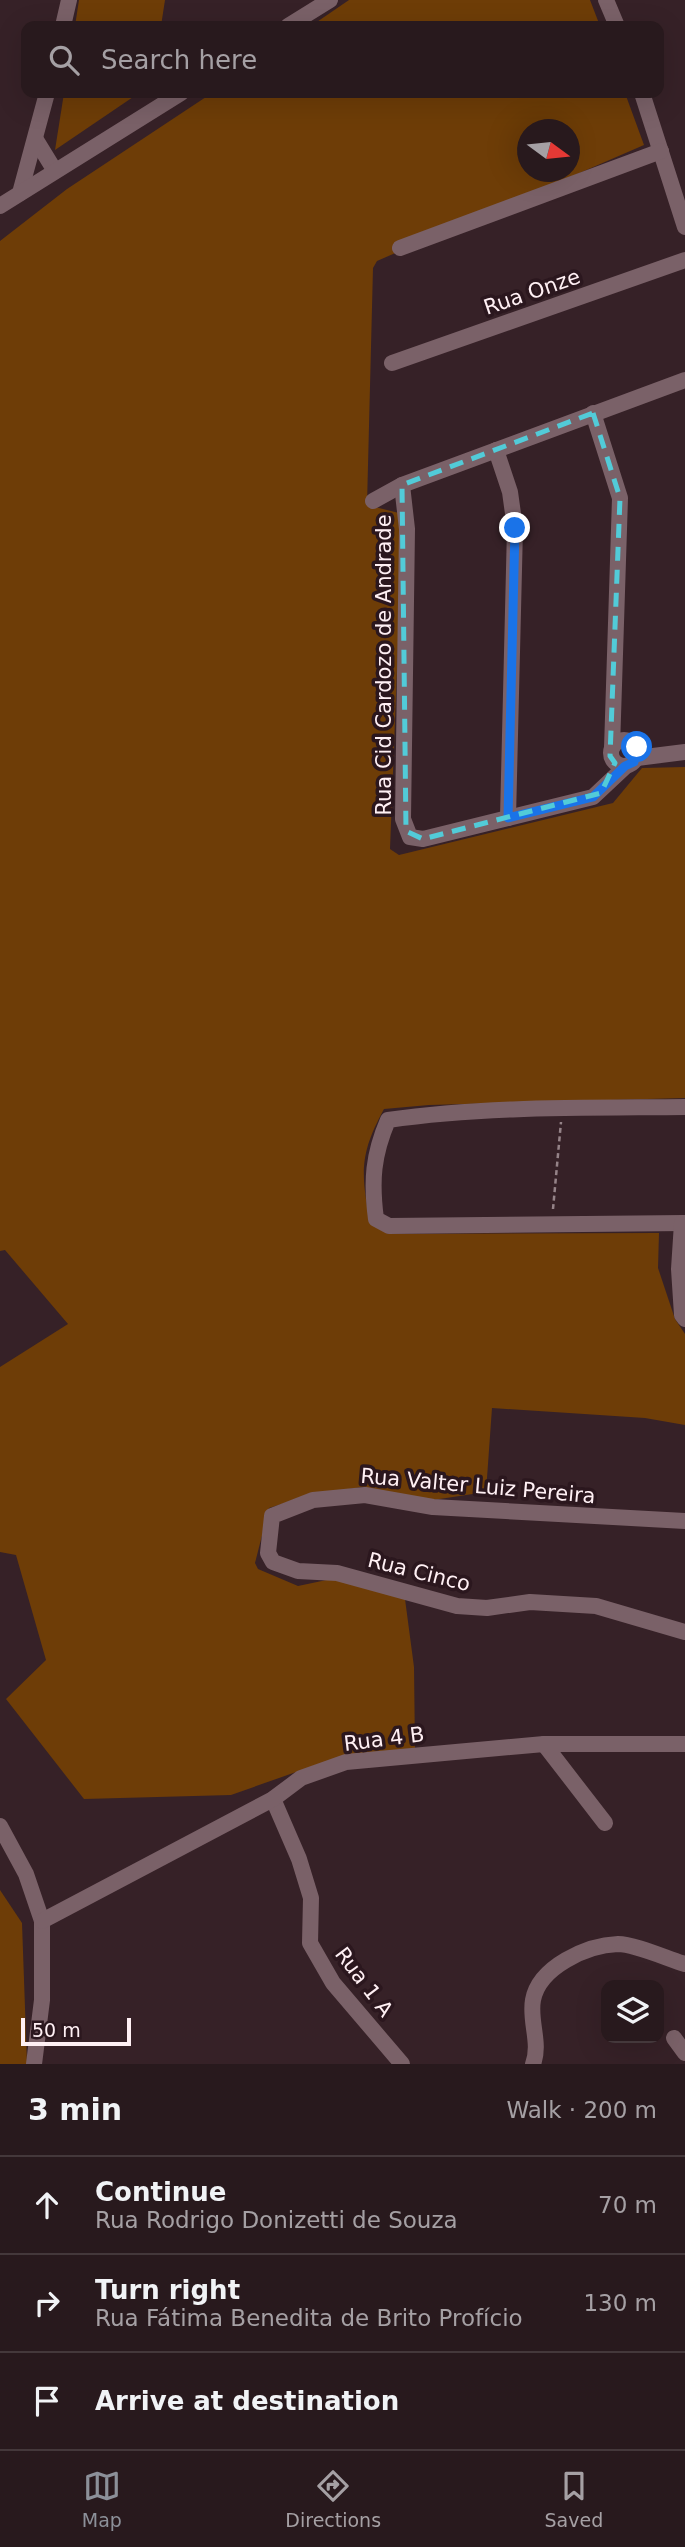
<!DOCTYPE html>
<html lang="en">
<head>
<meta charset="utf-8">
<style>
	:root { --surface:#28191d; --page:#34262a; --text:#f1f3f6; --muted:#a5a0a4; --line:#44383b; --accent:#8c9099 }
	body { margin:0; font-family:"DejaVu Sans",sans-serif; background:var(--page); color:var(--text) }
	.controls { position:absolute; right:21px; bottom:21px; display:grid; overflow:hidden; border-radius:14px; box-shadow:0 7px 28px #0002 }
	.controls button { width:63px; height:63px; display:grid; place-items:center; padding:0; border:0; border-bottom:2px solid var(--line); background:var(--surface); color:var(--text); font:35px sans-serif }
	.compass { position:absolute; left:517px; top:119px; width:63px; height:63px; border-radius:50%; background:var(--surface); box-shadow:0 7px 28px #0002; rotate:105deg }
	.scale { position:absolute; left:21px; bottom:18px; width:110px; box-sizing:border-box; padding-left:7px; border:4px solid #fff0f4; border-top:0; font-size:19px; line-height:24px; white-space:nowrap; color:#fff0f4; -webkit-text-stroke:5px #2b171e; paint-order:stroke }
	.stop { position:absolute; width:21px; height:21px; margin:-16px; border:5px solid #1a73e8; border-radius:50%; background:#fff }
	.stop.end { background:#1a73e8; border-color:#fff; box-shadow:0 2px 7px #0008 }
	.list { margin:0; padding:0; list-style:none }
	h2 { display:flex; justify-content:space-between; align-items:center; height:91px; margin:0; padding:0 28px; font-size:30px }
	h2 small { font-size:23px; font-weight:400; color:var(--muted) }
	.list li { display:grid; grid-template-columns:46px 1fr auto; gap:21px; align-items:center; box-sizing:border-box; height:98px; padding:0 28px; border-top:2px solid var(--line) }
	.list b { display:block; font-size:26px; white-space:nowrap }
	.list p { margin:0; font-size:23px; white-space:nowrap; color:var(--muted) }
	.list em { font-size:23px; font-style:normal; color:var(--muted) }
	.icon { flex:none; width:38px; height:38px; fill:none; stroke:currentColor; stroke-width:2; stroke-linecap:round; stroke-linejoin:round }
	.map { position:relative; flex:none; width:685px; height:2064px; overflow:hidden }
	.search { position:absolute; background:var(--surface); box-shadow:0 7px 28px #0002; left:21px; right:21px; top:21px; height:77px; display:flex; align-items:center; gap:18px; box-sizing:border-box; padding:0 24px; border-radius:14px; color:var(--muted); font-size:26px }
	.sheet { height:385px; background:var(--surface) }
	nav { display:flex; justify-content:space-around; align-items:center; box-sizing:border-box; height:98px; border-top:2px solid var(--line); background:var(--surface); font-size:19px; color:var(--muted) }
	nav a { display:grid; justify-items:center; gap:4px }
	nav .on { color:var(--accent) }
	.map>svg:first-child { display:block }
	.green { fill:#6e3d07; fill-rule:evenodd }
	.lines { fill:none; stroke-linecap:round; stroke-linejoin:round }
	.path { stroke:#958388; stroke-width:2.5; stroke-dasharray:5 3.5; stroke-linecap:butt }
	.street { stroke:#7a6168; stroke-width:16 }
	.route { stroke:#1a73e8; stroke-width:9 }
	.marked { fill:none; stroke:#52cbd8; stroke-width:5; stroke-dasharray:14 9; stroke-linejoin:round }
	.labels { text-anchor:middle; stroke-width:7; stroke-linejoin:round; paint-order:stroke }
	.street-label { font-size:21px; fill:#fff0f4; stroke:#2b171e }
</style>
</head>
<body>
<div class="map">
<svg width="685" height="2064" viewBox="0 0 685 2064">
	<rect width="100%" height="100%" fill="#362127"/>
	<!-- green -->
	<g class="green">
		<path d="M 79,0 L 165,0 L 161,26 L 75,26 Z"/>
		<path d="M 349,0 L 590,0 L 600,26 L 311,26 Z"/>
		<path d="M 64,93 L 139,93 L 55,150 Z"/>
		<path d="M 212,93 L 625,93 L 644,145 L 377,261 L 373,268 L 367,505 L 403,514 L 390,849 L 399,855 L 613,803 L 642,768 L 685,767 L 685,1098 L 429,1105 L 384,1109 C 359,1155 361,1173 370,1223 L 388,1234 L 659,1233 L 658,1268 L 675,1319 L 685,1334 L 685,1425 L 645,1418 L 492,1408 L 486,1492 L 433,1500 L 362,1487 L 310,1495 L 269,1508 L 255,1563 L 258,1569 L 298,1586 L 336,1578 L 405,1599 L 414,1667 L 415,1750 L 296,1772 L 231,1795 L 84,1799 L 6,1699 L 46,1660 L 16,1555 L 0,1552 L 0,1367 L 68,1324 L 5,1250 L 0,1251 L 0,241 L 67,189 ZM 528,130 L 570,130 L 570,172 L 528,172 Z"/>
		<path d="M 0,1890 L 22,1923 L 27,2064 L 0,2064 Z"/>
	</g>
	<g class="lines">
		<!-- path -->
		<path class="path" d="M 553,1209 L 561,1122"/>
		<!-- street -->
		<g class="street">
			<path d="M 606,0 L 617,26"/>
			<path d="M 63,26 L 69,0"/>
			<path d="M 288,26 L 330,0"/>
			<path d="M 642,93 L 685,227"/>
			<path d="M 36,140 L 55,171"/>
			<path d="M 20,193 L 47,93"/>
			<path d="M 0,206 L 181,93"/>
			<path d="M 400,248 L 661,151"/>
			<path d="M 392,363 L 685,260"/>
			<path d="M 593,413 L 620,498 L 612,748"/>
			<path d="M 496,450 L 510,492 L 515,528 L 508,818"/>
			<path d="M 402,485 L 407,529 L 403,819 L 410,837 L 423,839 L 593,797 L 625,767"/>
			<path d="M 373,501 L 402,485 L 685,380"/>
			<circle cx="624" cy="753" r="13"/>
			<path d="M 637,758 L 685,752"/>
			<path d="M 685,1107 C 586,1108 486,1106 388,1120 C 373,1155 371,1181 376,1219 L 389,1226 L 685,1223"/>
			<path d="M 682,1223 L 679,1269 L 682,1315 L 685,1319"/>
			<path d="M 685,1521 L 433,1507 L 365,1495 L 313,1500 L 272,1516 L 268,1553 L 273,1562 L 298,1571 L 337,1573 L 457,1606 L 487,1608 L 530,1602 L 596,1606 L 685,1632"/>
			<path d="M 544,1744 L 605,1823"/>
			<path d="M 273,1799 L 299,1859 L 311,1898 L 310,1943 L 333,1983 L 402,2064"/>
			<path d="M 0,1826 L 26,1874 L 42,1921 L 42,2000 L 34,2064"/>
			<path d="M 42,1921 L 273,1799 L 301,1778 L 346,1762 L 544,1744 L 685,1744"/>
			<path d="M 674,2038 L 685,2053"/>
			<path d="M 533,2064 C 541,2043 529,2021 533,2000 C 539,1967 587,1945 618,1944 C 635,1944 668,1959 685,1964"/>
		</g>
	</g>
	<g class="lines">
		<!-- route -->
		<path class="route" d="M 515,528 L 508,818 L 593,797 L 625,766 L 634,762 L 637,747"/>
	</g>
	<!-- marked area -->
	<path class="marked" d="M 593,413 L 620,498 L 610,756 L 615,763 L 601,793 L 423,839 L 406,831 L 402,485 Z"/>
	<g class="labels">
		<!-- street labels -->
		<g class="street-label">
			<text transform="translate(532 292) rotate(-19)" y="7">Rua Onze</text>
			<text transform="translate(384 665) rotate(-90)" y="7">Rua Cid Cardozo de Andrade</text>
			<text transform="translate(478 1486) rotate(5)" y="7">Rua Valter Luiz Pereira</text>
			<text transform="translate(419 1572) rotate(14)" y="7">Rua Cinco</text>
			<text transform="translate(384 1739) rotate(-7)" y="7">Rua 4 B</text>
			<text transform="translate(364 1982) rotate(53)" y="7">Rua 1 A</text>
		</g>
	</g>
</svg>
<div class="controls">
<button><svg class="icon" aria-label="layers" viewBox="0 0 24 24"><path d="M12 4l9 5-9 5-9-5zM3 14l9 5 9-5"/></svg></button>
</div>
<svg class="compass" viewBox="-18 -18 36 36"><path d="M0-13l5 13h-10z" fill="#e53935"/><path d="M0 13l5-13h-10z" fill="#a5a0a4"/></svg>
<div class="scale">50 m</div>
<div class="stop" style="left:637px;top:747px"></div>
<div class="stop end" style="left:515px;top:528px"></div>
<div class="search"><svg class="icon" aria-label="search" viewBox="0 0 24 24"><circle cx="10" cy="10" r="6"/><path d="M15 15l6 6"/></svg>Search here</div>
</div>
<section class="sheet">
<h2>3 min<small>Walk · 200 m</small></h2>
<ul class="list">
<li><svg class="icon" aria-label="ahead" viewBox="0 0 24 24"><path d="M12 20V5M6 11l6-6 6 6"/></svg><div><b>Continue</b><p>Rua Rodrigo Donizetti de Souza</p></div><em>70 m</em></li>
<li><svg class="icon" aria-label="right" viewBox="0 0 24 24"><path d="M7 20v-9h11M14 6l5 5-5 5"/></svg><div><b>Turn right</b><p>Rua Fátima Benedita de Brito Profício</p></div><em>130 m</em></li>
<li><svg class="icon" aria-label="arrive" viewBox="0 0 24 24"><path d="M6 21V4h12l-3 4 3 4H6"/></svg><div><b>Arrive at destination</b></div></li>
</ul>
</section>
<nav>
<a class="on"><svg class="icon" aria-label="map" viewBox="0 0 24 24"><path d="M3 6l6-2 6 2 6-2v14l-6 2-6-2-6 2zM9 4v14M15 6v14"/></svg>Map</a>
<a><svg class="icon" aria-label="directions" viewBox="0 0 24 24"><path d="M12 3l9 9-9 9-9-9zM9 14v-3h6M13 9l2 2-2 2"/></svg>Directions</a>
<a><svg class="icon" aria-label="saved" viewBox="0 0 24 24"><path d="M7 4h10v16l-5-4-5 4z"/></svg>Saved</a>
</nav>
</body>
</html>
